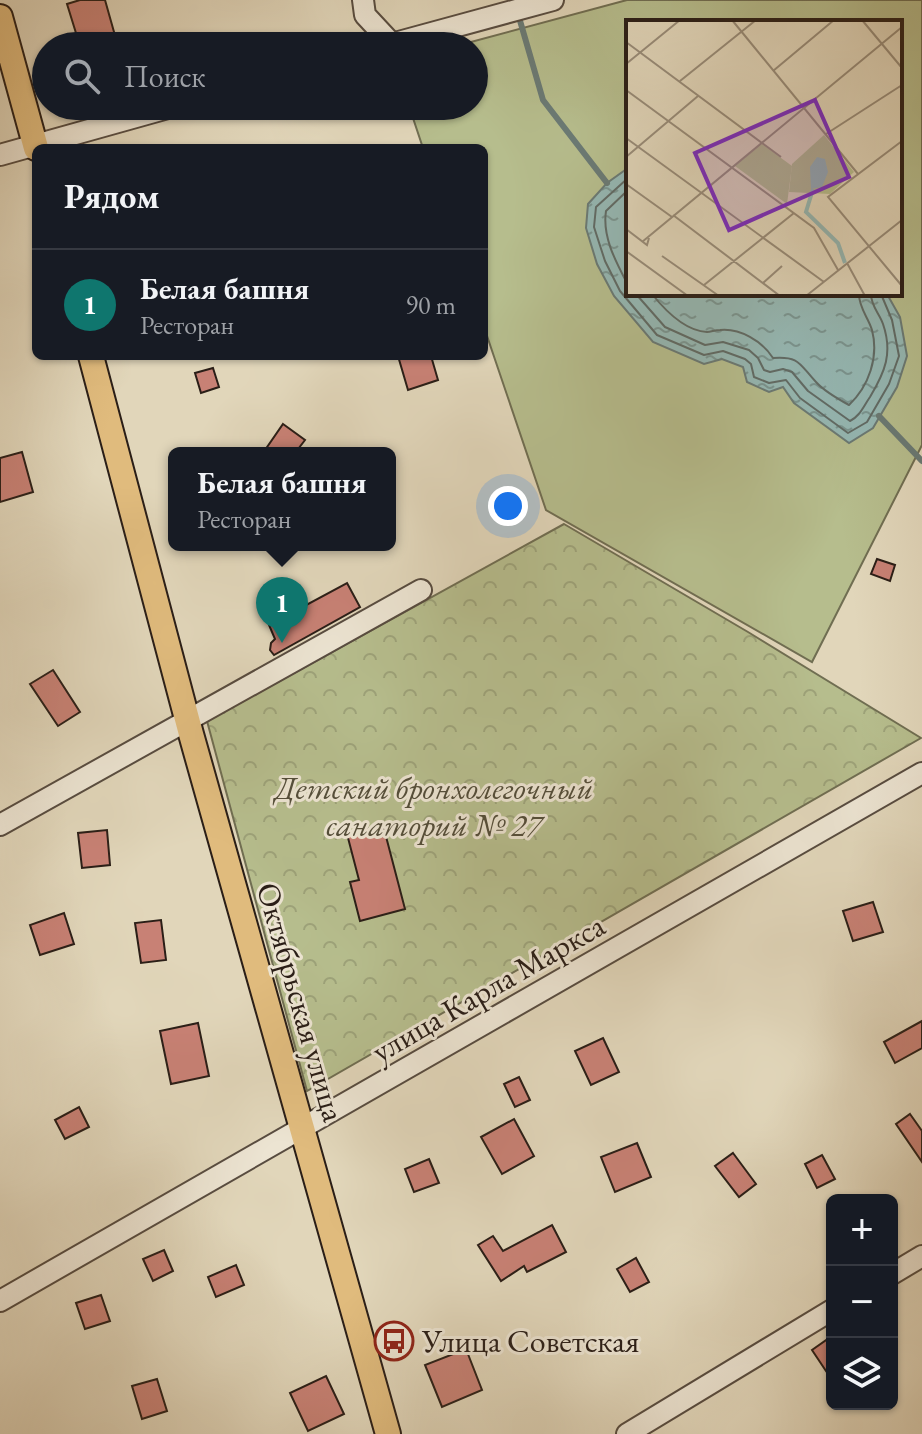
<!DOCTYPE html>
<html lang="ru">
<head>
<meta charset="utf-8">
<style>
	:root { --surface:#171b24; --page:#20242c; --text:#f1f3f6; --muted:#9ea1a6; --line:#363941; --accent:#0f766e }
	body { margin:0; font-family:"EB Garamond",serif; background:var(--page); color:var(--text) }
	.controls { position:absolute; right:24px; bottom:24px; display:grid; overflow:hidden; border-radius:12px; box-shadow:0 2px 6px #0004 }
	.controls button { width:72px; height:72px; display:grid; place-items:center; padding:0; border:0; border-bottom:2px solid var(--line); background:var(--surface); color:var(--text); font:40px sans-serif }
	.you { position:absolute; left:508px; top:506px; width:28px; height:28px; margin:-20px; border:6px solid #fff; border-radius:50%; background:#1a73e8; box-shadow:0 0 0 12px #1a73e833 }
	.badge { display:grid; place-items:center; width:52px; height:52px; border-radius:50%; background:var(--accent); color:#fff; font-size:26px; font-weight:700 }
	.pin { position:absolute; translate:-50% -66px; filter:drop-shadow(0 2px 4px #0008) }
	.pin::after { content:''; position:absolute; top:42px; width:28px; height:24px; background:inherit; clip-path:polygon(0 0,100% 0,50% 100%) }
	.popup { position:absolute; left:168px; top:447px; width:228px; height:104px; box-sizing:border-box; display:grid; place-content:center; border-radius:12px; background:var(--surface); filter:drop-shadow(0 2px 6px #0005); font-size:26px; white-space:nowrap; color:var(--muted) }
	.popup b { font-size:30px; color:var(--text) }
	.popup::after { content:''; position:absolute; left:50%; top:100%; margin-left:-16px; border:16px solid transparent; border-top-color:var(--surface) }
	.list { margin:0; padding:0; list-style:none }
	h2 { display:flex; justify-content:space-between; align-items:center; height:104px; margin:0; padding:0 32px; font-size:34px }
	h2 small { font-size:26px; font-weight:400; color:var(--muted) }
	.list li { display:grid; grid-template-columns:52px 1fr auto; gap:24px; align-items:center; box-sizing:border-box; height:112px; padding:0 32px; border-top:2px solid var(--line) }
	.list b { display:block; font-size:30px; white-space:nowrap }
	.list p { margin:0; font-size:26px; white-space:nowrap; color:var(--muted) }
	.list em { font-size:26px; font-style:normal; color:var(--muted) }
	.icon { flex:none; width:44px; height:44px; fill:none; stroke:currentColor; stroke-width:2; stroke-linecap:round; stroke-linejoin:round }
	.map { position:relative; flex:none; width:922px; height:1434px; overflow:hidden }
	.search { position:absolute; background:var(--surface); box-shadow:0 2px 6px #0004; left:32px; top:32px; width:456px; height:88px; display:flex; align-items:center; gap:20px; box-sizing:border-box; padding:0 28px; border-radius:44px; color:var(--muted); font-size:30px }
	.panel { position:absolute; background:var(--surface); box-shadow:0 2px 6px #0004; left:32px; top:144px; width:456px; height:216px; border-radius:12px }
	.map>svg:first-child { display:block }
	.forest { fill:url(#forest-crowns); stroke:#706e52; stroke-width:2 }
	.green { fill:#b6bd8d; stroke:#706e52; stroke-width:2; fill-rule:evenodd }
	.water { fill:url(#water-ripples); stroke:#6a7a75; stroke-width:2 }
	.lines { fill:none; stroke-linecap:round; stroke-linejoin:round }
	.shore { stroke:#606b66; stroke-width:2 }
	.stream { stroke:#6a7a75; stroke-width:6 }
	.building { fill:#c88175; stroke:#2a1e17; stroke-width:2 }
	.minor-casing { stroke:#584c40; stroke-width:24 }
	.major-casing { stroke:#2a1e17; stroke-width:28 }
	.minor { stroke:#ece4d2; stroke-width:20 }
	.major { stroke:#e0bb7d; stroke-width:24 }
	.labels { text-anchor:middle; stroke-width:6; stroke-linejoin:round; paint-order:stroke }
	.park-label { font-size:32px; font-style:italic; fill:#544e3a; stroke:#ece4d2 }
	.street-label { font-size:32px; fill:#2a1e17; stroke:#ece4d2 }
	.poi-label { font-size:32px; fill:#2a1e17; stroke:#ece4d2; text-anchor:start }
	.inset-river { fill:none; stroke:#95b8b4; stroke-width:4 }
	.inset-road { fill:none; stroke:#988c79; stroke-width:2 }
	.view { fill:#7b2cbf; fill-opacity:0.15; stroke:#7b2cbf; stroke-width:4 }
	.inset-edge { fill:none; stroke:#2a1e17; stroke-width:4 }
</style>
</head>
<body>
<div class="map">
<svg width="922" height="1434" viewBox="0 0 922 1434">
	<defs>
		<pattern id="forest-crowns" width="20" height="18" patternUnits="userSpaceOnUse" patternTransform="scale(2)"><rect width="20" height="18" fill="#b6bd8d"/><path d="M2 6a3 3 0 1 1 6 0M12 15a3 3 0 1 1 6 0" fill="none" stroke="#9da279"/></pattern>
		<pattern id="water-ripples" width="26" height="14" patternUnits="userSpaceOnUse" patternTransform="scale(2)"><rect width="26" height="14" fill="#95b8b4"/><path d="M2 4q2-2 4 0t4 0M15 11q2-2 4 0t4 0" fill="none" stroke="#7a9591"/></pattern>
	</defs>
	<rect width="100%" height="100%" fill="#e1d6ba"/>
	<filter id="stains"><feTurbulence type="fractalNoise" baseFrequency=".0025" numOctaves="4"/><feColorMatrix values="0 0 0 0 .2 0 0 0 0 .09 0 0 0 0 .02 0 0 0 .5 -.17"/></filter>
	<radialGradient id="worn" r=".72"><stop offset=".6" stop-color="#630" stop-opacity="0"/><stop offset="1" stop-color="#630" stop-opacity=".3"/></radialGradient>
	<!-- forest -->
	<path class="forest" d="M 564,524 L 748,632 L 921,738 L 307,1091 L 207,721 Z"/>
	<!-- green -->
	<path class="green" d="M 627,0 L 922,0 L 922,445 L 812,662 L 546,510 L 484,327 L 484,148 L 423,148 L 409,106 L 474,106 L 474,46 L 456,46 ZM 628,22 L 900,22 L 900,294 L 628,294 Z"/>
	<!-- water -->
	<path class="water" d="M 628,168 L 628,294 L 887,294 L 900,317 L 907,356 L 897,387 L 873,428 L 849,443 L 794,403 L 783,387 L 769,392 L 747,382 L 743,367 L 722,359 L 704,364 L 653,342 L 614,296 L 597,264 L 586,228 L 588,204 L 607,183 Z"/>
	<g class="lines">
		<!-- shore -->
		<g class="shore">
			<path d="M 628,178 L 596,207 L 594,227 L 605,261 L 620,291 L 657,335 L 704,355 L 723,351 L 745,359 L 751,364 L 754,377 L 769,383 L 786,380 L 800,398 L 848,433 L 867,422 L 889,384 L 899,356 L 892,320 L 881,294"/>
			<path d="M 628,190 L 606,211 C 602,237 616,262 628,285"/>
			<path d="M 636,294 L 665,327 L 705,345 L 723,342 L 749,350 L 758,358 L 764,370 L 770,372 L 783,369 L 792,372 L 808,391 L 850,421 C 860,416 863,407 870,397 C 885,372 893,353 883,324 C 879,313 871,306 871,294"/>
			<path d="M 652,294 C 664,309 685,331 707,332 C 711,332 715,330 720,330 C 740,328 762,341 773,358 C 800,356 799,364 816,382 C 824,391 838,399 849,405 C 869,386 879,357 872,330 C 868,317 859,308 859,294"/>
		</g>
		<!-- stream -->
		<g class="stream">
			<path d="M 514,0 L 543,100 L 607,183"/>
			<path d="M 879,416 L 922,461"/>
		</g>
	</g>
	<!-- building -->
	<g class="building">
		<path d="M 80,0 L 105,0 L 116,39 L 92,46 L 80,46 L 67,4 Z"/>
		<path d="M 398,356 L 431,356 L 438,380 L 408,390 Z"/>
		<path d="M 213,368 L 219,387 L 201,393 L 195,373 Z"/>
		<path d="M 283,424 L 305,440 L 295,453 L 263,453 Z"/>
		<path d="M 22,452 L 33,492 L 0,502 L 0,458 Z"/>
		<path d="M 877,559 L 895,565 L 890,581 L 871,574 Z"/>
		<path d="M 347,583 L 360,607 L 274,655 L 270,650 L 271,643 L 275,639 L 269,625 Z"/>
		<path d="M 53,670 L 80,712 L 58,726 L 30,684 Z"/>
		<path d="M 383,825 L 405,909 L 360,921 L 350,882 L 359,880 L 347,834 Z"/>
		<path d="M 107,830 L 110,865 L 82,868 L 78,833 Z"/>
		<path d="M 873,902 L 883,932 L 853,941 L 843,911 Z"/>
		<path d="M 64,913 L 74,944 L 40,955 L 30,925 Z"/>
		<path d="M 161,920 L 166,960 L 141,963 L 135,923 Z"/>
		<path d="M 922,1021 L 922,1048 L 895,1063 L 884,1042 Z"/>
		<path d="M 198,1023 L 209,1076 L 171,1084 L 160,1031 Z"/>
		<path d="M 603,1038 L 619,1072 L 591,1085 L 575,1051 Z"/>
		<path d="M 519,1077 L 530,1100 L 515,1107 L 504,1084 Z"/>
		<path d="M 79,1107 L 89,1127 L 65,1139 L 55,1120 Z"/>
		<path d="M 910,1114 L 922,1131 L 922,1162 L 896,1124 Z"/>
		<path d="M 514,1119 L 534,1156 L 502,1174 L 481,1137 Z"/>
		<path d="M 637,1143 L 651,1177 L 615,1192 L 601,1157 Z"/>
		<path d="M 733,1153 L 756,1184 L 739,1197 L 715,1166 Z"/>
		<path d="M 822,1155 L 835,1179 L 817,1188 L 805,1164 Z"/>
		<path d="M 429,1159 L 439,1183 L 414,1192 L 405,1169 Z"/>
		<path d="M 552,1225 L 566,1252 L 527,1272 L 524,1266 L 501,1281 L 478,1245 L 493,1236 L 503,1251 Z"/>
		<path d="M 164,1250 L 173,1271 L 153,1281 L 143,1259 Z"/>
		<path d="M 636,1258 L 649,1282 L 630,1292 L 617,1269 Z"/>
		<path d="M 236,1265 L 244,1285 L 216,1297 L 208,1277 Z"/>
		<path d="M 101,1295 L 110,1321 L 85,1329 L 76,1303 Z"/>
		<path d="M 832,1336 L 832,1380 L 812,1350 Z"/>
		<path d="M 466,1349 L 482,1390 L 442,1407 L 425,1365 Z"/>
		<path d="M 326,1376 L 344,1414 L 308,1431 L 290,1393 Z"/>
		<path d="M 157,1379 L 167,1411 L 142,1419 L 132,1386 Z"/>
	</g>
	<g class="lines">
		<!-- minor casing -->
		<g class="minor-casing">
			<g id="minor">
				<path d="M 363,0 L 365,15 L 392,44"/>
				<path d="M 384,46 L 553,0"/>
				<path d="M 0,155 L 175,106"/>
				<path d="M 0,825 L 421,590"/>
				<path d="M 892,1274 L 922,1256"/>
				<path d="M 0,1301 L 922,773"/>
				<path d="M 627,1434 L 832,1310"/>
			</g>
		</g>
		<!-- major casing -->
		<g class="major-casing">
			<g id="major">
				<path d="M 0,17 L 36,148"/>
				<path d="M 91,356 L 191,734 L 388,1434"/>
			</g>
		</g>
		<!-- minor -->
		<use href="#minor" class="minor"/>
		<!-- major -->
		<use href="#major" class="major"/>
	</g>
	<!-- icons -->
	<defs>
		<g id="bus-ring" transform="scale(2)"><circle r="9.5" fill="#ece4d2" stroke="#8f2418" stroke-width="1.5"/><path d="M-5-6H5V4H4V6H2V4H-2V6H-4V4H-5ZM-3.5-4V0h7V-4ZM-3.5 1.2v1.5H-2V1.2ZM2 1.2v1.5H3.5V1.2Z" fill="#8f2418"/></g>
	</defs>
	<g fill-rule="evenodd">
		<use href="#bus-ring" x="394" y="1341"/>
	</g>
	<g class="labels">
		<!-- park labels -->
		<g class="park-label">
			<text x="434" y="799">Детский бронхолегочный<tspan x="434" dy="37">санаторий № 27</tspan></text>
		</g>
		<!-- street labels -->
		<g class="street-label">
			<text transform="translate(488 988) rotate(-30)" y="11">улица Карла Маркса</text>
			<text transform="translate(301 1002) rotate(74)" y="11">Октябрьская улица</text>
		</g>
		<!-- poi labels -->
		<g class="poi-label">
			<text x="422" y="1352">Улица Советская</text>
		</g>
	</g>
	<!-- overview -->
	<g transform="translate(626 20)">
		<rect width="276" height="276" fill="#e1d6ba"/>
		<path d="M 136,124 L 166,146 L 161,184 L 109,146 Z" fill="#b6bd8d"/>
		<path d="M 198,115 L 228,152 L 204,174 L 163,172 L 166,144 Z" fill="#b6bd8d"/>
		<path d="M 191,137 L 199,139 L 202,152 L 196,167 L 185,169 L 184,147 Z" fill="#95b8b4"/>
		<path class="inset-river" d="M 187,169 L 180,192 L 212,223 L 219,243"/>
		<path class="inset-road" d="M 106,0 L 232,154M 236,0 L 276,48M 0,22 L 155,137M 0,44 L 54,0M 147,51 L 208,0M 54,61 L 130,0M 0,70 L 188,208 L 212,250M 200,114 L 276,65M 0,118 L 198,262M 276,121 L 202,177 L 276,266M 0,137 L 72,76M 0,164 L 46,197M 47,195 L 154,276M 0,209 L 21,225 L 23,218M 16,222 L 276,7M 0,231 L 62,276M 36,236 L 93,276M 221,243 L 239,276M 137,263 L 156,246M 78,265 L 168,193M 180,276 L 276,200"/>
		<path class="view" d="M 189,80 L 223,157 L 103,210 L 69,133 Z"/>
		<rect width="276" height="276" class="inset-edge"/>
	</g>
	<rect width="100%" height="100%" filter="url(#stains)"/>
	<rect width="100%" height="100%" fill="url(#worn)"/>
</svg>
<div class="controls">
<button>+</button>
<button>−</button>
<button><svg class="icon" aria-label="layers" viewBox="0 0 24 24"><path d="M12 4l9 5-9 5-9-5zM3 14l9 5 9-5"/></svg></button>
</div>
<div class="you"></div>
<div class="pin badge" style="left:282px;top:643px">1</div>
<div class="popup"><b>Белая башня</b>Ресторан</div>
<div class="search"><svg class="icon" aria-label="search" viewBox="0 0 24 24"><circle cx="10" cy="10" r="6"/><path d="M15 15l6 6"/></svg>Поиск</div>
<section class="panel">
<h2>Рядом<small></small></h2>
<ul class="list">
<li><span class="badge">1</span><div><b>Белая башня</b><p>Ресторан</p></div><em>90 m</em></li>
</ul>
</section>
</div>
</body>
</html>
